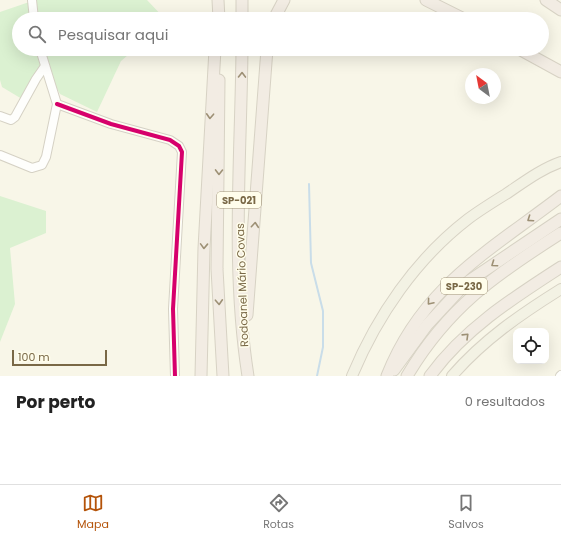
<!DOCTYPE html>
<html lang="pt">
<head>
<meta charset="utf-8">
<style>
	:root { --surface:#fff; --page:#f2f2f2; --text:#222; --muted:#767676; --line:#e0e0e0; --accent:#b45309 }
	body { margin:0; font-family:Poppins,sans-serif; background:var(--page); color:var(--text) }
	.controls { position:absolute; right:12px; bottom:12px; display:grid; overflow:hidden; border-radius:8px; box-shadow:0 4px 16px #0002 }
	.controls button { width:36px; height:36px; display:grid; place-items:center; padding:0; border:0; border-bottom:1px solid var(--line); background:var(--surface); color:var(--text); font:20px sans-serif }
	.compass { position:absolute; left:465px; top:68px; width:36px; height:36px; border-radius:50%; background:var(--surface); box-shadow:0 4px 16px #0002; rotate:328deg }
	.scale { position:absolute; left:12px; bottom:10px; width:95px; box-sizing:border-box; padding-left:4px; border:2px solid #796846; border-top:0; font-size:11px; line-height:14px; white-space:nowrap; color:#796846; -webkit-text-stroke:3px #fffdeb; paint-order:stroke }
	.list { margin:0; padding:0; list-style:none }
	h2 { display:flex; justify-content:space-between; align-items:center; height:52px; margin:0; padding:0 16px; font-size:17px }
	h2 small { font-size:13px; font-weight:400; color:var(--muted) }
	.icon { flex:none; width:22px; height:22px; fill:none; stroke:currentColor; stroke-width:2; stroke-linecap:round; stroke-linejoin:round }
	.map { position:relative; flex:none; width:561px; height:376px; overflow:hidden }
	.search { position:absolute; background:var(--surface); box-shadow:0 4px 16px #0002; left:12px; right:12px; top:12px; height:44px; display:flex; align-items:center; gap:10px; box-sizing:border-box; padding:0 14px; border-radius:22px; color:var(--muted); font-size:15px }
	.sheet { height:108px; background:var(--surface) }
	nav { display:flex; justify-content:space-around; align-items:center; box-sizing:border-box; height:56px; border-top:1px solid var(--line); background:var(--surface); font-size:11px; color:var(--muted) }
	nav a { display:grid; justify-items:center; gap:2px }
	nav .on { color:var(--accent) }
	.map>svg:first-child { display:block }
	.green { fill:#dbf1d1 }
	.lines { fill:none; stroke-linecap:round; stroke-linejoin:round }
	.stream { stroke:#c9dde9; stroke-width:2 }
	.minor-casing { stroke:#d5d1c4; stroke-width:10 }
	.major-casing { stroke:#d7d2c4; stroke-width:12 }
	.highway-casing { stroke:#d7d2c4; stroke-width:13 }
	.minor { stroke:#fefefc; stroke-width:8 }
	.major { stroke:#f3f2e4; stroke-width:10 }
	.highway { stroke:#f2ece3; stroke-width:11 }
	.cycleway-casing { stroke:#fffdeb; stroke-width:6 }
	.cycleway { stroke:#d6006c; stroke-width:4 }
	.oneway { stroke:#9d9075 }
	.labels { text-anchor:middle; stroke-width:3; stroke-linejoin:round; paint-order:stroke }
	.shield { fill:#fffdeb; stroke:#a19578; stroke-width:1 }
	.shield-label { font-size:10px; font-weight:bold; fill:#796846 }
	.street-label { font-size:11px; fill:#796846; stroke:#fffdeb }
</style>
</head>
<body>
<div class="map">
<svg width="561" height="376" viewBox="0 0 561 376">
	<rect width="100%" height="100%" fill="#f8f6e8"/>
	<!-- green -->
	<g class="green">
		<path d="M 35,0 L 147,0 L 165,19 L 19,19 L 19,49 L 135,49 L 121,61 L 97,112 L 60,94 L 47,70 L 22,99 L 2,87 L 0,80 L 0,12 Z"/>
		<path d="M 0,196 L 46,211 L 46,233 L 10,248 L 15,304 L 0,342 Z"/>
	</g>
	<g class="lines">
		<!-- stream -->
		<path class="stream" d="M 309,184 L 311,263 L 323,311 L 323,347 L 317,376"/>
		<!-- minor casing -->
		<g class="minor-casing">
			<g id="minor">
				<path d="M 32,0 L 34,19"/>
				<path d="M 57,104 L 111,124 L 170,140 L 179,146 L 182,152 L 173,309 L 175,376"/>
				<path d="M 0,116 L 11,120 L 15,117 L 36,79 L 45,66"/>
				<path d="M 0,155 L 32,168 L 42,165 L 46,157 L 57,104 L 40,49"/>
				<path d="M 560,376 L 561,375"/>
			</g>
		</g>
		<!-- major casing -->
		<g class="major-casing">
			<g id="major">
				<path d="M 352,376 C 377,316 416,259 468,219 C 480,210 493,202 506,194 C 524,182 541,169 561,162"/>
				<path d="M 452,376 C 483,340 521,314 561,289"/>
			</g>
		</g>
		<!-- highway casing -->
		<g class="highway-casing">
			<g id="highway">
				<path d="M 218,0 L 219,19"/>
				<path d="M 426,0 L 464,19"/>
				<path d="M 546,0 L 561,10"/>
				<path d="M 242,19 L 242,0"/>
				<path d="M 274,19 L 284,0"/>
				<path d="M 242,49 C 241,157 231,268 248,376"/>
				<path d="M 519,49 L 561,72"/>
				<path d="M 219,80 L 217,269 L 223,376"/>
				<path d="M 247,315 L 267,49"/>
				<path d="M 394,370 L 427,325 L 466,283 L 561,219"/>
				<path d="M 201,376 L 204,248 L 215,49"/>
				<path d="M 387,376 C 422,287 489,251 561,196"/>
				<path d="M 407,376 C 448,307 495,275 561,233"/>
				<path d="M 430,376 C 464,329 513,298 561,267"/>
			</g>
		</g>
		<!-- minor -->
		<use href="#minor" class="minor"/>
		<!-- major -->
		<use href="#major" class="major"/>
		<!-- highway -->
		<use href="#highway" class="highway"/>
		<!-- cycleway casing -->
		<g class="cycleway-casing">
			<path id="cycleway" d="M 57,104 L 111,124 L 170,140 L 179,146 L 182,152 L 173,309 L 175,376"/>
		</g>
		<!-- cycleway -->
		<use href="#cycleway" class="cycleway"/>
	</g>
	<!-- one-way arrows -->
	<defs><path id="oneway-chevron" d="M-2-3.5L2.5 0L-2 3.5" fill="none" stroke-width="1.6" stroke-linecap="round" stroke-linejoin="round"/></defs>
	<g class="oneway">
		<use href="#oneway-chevron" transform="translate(242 75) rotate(-89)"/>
		<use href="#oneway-chevron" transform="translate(210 116) rotate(93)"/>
		<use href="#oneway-chevron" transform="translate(219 172) rotate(91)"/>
		<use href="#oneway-chevron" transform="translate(530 219) rotate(146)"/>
		<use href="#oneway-chevron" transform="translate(255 225) rotate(-85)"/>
		<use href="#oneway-chevron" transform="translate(204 246) rotate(92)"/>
		<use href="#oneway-chevron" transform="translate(494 264) rotate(145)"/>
		<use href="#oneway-chevron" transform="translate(219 302) rotate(87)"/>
		<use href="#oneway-chevron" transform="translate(430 302) rotate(130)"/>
		<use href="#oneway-chevron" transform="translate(466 336) rotate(-44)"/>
	</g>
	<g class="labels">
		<!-- shield labels -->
		<g class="shield">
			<rect x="217" y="192" width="44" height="16" rx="3"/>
			<rect x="441" y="278" width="46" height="16" rx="3"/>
		</g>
		<g class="shield-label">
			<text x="239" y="204">SP-021</text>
			<text x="464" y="290">SP-230</text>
		</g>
		<!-- street labels -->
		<g class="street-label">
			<text transform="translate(242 285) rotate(-92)" y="4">Rodoanel Mário Covas</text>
		</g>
	</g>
</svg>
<div class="controls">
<button><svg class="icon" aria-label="locate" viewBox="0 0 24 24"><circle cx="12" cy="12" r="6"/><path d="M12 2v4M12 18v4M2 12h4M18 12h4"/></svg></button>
</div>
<svg class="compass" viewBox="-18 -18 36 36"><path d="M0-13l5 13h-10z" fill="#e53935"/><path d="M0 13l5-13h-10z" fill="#767676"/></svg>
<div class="scale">100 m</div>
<div class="search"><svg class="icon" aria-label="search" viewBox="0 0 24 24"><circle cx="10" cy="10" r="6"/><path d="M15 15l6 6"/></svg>Pesquisar aqui</div>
</div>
<section class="sheet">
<h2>Por perto<small>0 resultados</small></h2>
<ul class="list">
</ul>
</section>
<nav>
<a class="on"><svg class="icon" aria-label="map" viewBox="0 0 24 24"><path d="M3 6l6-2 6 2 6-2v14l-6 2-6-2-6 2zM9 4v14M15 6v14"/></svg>Mapa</a>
<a><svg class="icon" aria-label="directions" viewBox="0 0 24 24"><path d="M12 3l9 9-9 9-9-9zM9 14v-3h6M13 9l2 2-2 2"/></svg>Rotas</a>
<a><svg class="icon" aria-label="saved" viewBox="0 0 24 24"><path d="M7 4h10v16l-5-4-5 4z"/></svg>Salvos</a>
</nav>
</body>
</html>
